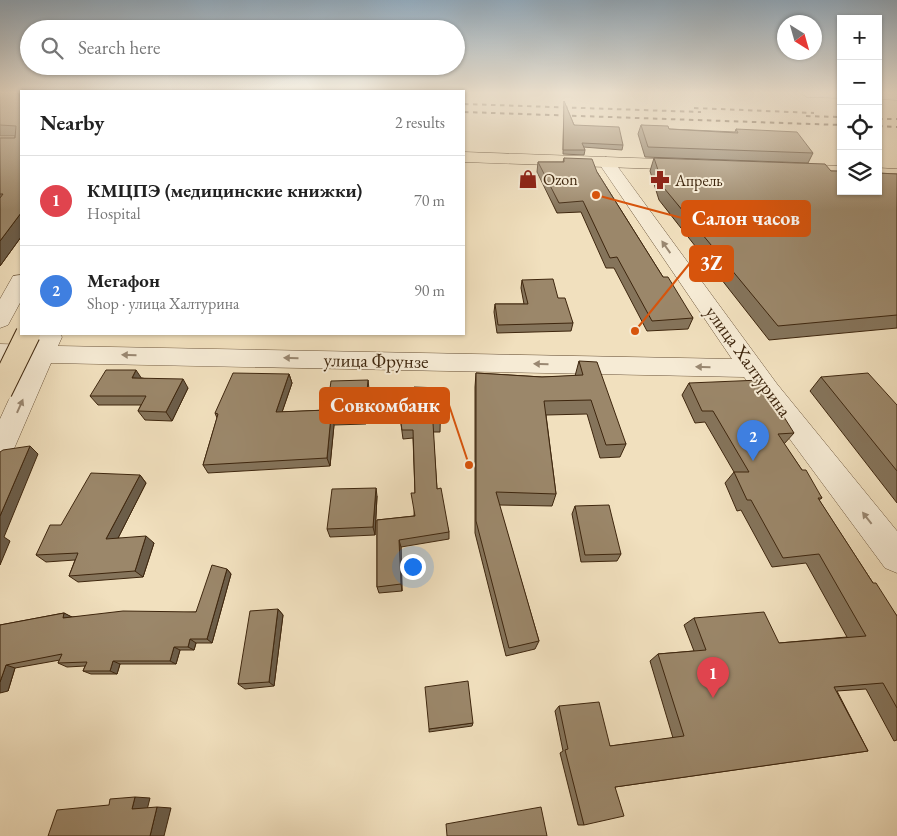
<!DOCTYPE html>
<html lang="en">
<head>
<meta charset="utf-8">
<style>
	:root { --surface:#fff; --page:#f6f6f6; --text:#222; --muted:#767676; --line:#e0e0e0; --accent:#b45309 }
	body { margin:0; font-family:"EB Garamond",serif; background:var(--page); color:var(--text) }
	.controls { position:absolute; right:15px; top:15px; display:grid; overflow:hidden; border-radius:0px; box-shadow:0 1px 4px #0004 }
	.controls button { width:45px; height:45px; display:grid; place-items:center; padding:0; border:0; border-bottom:1px solid var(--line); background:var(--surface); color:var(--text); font:25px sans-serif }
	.compass { position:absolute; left:777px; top:15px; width:45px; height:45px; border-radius:50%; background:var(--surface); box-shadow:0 1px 4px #0004; rotate:143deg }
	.you { position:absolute; left:412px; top:566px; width:18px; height:18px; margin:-12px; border:4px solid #fff; border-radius:50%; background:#1a73e8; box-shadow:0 0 0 8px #1a73e833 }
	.badge { display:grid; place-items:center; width:32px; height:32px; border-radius:50%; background:var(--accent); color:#fff; font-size:16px; font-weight:700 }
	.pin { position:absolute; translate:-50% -41px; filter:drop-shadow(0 1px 2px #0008) }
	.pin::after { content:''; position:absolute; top:26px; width:18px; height:15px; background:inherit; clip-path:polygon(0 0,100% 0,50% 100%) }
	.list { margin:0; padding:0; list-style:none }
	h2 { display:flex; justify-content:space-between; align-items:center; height:65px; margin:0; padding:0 20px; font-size:21px }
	h2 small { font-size:16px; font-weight:400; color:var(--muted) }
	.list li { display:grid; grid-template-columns:32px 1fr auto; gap:15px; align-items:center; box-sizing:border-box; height:90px; padding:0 20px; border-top:1px solid var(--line) }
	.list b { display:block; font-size:19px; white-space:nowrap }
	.list p { margin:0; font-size:16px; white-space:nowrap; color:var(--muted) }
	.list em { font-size:16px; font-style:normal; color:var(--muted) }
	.icon { flex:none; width:28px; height:28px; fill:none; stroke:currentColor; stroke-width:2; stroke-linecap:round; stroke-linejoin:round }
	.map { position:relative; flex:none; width:897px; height:836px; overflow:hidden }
	.search { position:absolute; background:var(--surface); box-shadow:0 1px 4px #0004; left:20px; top:20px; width:445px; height:55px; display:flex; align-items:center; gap:12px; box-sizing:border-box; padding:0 18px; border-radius:28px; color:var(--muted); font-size:19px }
	.panel { position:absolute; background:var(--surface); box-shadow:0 1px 4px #0004; left:20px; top:90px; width:445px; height:245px; border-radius:0px }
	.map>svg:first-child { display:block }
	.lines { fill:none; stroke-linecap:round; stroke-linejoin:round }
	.minor-casing { stroke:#6b543a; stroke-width:1 }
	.major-casing { stroke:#3e260e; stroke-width:1 }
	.minor { fill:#f6ebd5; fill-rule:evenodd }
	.major { fill:#f1e0be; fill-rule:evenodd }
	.rail { stroke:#3e260e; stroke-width:2; stroke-dasharray:4.5 4.5; stroke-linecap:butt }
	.major-bridge-casing { stroke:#3e260e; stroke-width:26; stroke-linecap:butt }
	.major-bridge { stroke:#f1e0be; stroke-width:24 }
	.wall { fill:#85745b; stroke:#3e260e }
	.shaded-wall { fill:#6c5e4a; stroke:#3e260e }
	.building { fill:#9b876a; stroke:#3e260e }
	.oneway { fill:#9a8872 }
	.labels { text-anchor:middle; stroke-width:4; stroke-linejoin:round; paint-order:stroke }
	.far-poi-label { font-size:16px; fill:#3e260e; stroke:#f6ebd5; text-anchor:start }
	.street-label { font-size:19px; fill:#3e260e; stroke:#f6ebd5 }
	.leader { fill:none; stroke:#d7540c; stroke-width:2 }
	.callout-dot { fill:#d7540c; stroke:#f6ebd5; stroke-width:2 }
	.callout { fill:#d7540c; stroke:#d7540c; stroke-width:2 }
	.callout-label { font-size:20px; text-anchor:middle; font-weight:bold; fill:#fff }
</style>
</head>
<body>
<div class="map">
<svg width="897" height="836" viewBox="0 0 897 836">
	<rect width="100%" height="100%" fill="#f1e0be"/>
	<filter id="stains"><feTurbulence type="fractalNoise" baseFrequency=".004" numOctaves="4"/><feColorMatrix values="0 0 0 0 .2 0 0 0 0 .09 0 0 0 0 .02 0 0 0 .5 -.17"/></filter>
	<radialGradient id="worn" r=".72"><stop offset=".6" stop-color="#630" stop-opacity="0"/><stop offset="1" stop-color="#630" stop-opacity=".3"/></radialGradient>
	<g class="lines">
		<!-- minor casing -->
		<g class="minor-casing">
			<g id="minor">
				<path d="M 801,93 L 841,93 L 841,98 L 807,97 Z"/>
				<path d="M 878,93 L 897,93 L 897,100 L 878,99 Z"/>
				<path d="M 606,157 L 612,159 L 777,384 L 897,531 L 897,573 L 885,568 L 744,377 L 51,363 L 10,458 L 0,462 L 0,419 L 26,362 L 0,362 L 0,344 L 34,345 L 40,334 L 60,334 L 62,337 L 58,346 L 732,359 L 598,162 Z"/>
				<path d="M 21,275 L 21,301 L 8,325 L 0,328 L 0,299 L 13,276 Z"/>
			</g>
		</g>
		<!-- major casing -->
		<g class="major-casing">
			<g id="major">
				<path d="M 464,152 L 689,160 L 697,165 L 689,170 L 464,162 Z"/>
				<path d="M 792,164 L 841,166 L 841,176 L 786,172 L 784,169 Z"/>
				<path d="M 878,168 L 897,169 L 897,179 L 878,178 Z"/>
			</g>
		</g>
		<!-- minor -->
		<use href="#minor" class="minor"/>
		<!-- major -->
		<use href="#major" class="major"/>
		<!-- rail -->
		<g class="rail">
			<path d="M 464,104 L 701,112"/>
			<path d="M 694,108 L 814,113"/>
			<path d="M 464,112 L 841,125"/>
			<path d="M 806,116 L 841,117"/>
			<path d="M 878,119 L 897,119"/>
			<path d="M 878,126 L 897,127"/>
		</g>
		<!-- major-bridge casing -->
		<g class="major-bridge-casing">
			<path id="major-bridge" d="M 0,391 L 28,334"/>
		</g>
		<!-- major-bridge -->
		<use href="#major-bridge" class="major-bridge"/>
	</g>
	<!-- wall -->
	<g class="wall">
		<path d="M 0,93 L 21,93 L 21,237 L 0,266 L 0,138 L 15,138 L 15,136 L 0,136 Z"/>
		<path d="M 564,101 L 574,125 L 623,145 L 622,150 L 583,147 L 585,150 L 584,155 L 563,154 Z"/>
		<path d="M 641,125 L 669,129 L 735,132 L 736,129 L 813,153 L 808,163 L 645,157 L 638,134 Z"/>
		<path d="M 564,158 L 597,172 L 663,277 L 693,318 L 688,329 L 647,331 L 614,268 L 606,268 L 581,212 L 557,213 L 537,172 L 538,162 L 563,162 Z"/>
		<path d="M 654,158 L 831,171 L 897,174 L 897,328 L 769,340 L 659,200 L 650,171 Z"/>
		<path d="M 522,280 L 558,298 L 573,323 L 571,331 L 497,333 L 494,312 L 495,304 L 524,304 L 521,288 Z"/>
		<path d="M 579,361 L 626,444 L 620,457 L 600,458 L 587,414 L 546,415 L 556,494 L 552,506 L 499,505 L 539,641 L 535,649 L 506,656 L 475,533 L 475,387 L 476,373 L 542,377 L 575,376 Z"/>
		<path d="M 289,374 L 292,383 L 282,412 L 327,410 L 369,389 L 366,424 L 334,425 L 330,466 L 208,473 L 203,465 L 217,418 L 215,413 Z"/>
		<path d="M 821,377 L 897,405 L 897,503 L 810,391 Z"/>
		<path d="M 142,378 L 188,388 L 172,421 L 145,420 L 138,411 L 141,405 L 98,405 L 90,396 Z"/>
		<path d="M 689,383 L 794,433 L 784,444 L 802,470 L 822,498 L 819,500 L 873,583 L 897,616 L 897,740 L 894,741 L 866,689 L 837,691 L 868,751 L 615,787 L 584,825 L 578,825 L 560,753 L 563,751 L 555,711 L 559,706 L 610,746 L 673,738 L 650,661 L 658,654 L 694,651 L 684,625 L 694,618 L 779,643 L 847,637 L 806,563 L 772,567 L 741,510 L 737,511 L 725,483 L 734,472 L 705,422 L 695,423 L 682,395 Z"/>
		<path d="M 441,397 L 440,432 L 433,432 L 437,489 L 449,532 L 449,539 L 401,547 L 402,591 L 379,593 L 377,587 L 377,520 L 414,516 L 415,493 L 413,438 L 403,439 L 398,402 L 413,402 Z"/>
		<path d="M 140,475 L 146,483 L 118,538 L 154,543 L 143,577 L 78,582 L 69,576 L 75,560 L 46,562 L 36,555 L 61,525 Z"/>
		<path d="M 377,496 L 375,535 L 330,537 L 327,529 Z"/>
		<path d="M 575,506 L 621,554 L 617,561 L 581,562 L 572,514 Z"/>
		<path d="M 227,569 L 231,574 L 212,643 L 196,643 L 194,650 L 180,650 L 176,664 L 120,664 L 117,674 L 91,674 L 83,671 L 85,666 L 67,667 L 58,663 L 60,660 L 15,668 L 8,691 L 0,625 L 64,613 L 71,617 L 196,612 Z"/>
		<path d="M 278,609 L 283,615 L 274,686 L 245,689 L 238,684 Z"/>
		<path d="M 473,723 L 472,726 L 429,732 L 429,729 Z"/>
	</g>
	<!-- shaded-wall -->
	<g class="shaded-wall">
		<path d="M 21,213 L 21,237 L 0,266 L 0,241 Z"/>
		<path d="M 136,370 L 142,379 L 132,378 Z"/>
		<path d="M 289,374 L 292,383 L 279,421 L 276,412 Z"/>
		<path d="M 183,379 L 188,388 L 172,421 L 166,412 Z"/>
		<path d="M 368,380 L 369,389 L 366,424 L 365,415 Z"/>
		<path d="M 331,416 L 334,425 L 330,466 L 327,458 Z"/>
		<path d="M 30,446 L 38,454 L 4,537 L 10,541 L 0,565 L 0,516 Z"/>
		<path d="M 140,475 L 146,483 L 114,546 L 106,539 Z"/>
		<path d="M 376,488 L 377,496 L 375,535 L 373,527 Z"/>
		<path d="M 146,536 L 154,543 L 143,577 L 135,571 Z"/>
		<path d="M 399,540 L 401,547 L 402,591 L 401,584 Z"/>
		<path d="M 227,569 L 231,574 L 212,643 L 207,639 Z"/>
		<path d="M 278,609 L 283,615 L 274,686 L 269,682 Z"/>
		<path d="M 64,613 L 72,617 L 63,618 Z"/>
		<path d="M 190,639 L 196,643 L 194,650 L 188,647 Z"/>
		<path d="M 174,647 L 180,650 L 176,664 L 170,661 Z"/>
		<path d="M 113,661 L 120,664 L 117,674 L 110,671 Z"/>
		<path d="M 6,665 L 15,668 L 8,691 L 0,693 L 0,682 Z"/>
		<path d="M 135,797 L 150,798 L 147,810 L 132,809 Z"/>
		<path d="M 157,807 L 171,808 L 164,836 L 150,836 Z"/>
	</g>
	<!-- building -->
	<g class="building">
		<path d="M 0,93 L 21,93 L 21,213 L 0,241 L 0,198 L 3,194 L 0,194 L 0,138 L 15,138 L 16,126 L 0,125 Z"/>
		<path d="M 564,101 L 574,125 L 619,127 L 623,145 L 582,143 L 585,150 L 563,150 Z"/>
		<path d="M 641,125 L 668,126 L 669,129 L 738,133 L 736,129 L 797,132 L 813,153 L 648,147 Z"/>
		<path d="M 564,158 L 592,159 L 597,172 L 663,277 L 668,277 L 693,318 L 652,321 L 617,257 L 610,258 L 583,201 L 559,203 L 538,162 L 564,162 Z"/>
		<path d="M 654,158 L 825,164 L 831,171 L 841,171 L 841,191 L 878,191 L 878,173 L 897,174 L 897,315 L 778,326 L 664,188 Z"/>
		<path d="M 553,279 L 558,298 L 565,298 L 573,323 L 498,325 L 495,304 L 528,304 L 522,280 Z"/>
		<path d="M 579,361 L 597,362 L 626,444 L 606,445 L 591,400 L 544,401 L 556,494 L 496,492 L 539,641 L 509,648 L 476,521 L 476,373 L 542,377 L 583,375 Z"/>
		<path d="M 106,370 L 136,370 L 132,378 L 183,379 L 166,412 L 138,411 L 146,396 L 90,396 Z"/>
		<path d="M 233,373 L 289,374 L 276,412 L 327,410 L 331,381 L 368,380 L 365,415 L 331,416 L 327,458 L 203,465 L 218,414 L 215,413 Z"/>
		<path d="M 868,373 L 897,405 L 897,471 L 821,377 Z"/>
		<path d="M 761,380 L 794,433 L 778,434 L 802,470 L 806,470 L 822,498 L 818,498 L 873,583 L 876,583 L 897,616 L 897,708 L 883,683 L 834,687 L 868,751 L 615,787 L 624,816 L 584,825 L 565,750 L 568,749 L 559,706 L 599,702 L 610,746 L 684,736 L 658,654 L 706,650 L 694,618 L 764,612 L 779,643 L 866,636 L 819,554 L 783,558 L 751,500 L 747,500 L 734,472 L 749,472 L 713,411 L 702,411 L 689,383 Z"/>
		<path d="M 414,387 L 441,388 L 440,423 L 433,423 L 437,489 L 441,488 L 449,532 L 399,540 L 401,584 L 377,587 L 377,520 L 415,516 L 411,493 L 415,493 L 413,430 L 402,430 L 398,402 L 413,402 Z"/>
		<path d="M 30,446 L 0,516 L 0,452 L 3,450 Z"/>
		<path d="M 91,473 L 140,475 L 106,539 L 146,536 L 135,571 L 69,576 L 78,553 L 36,555 L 50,525 L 61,525 Z"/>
		<path d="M 376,488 L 373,527 L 327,529 L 332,489 Z"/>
		<path d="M 609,505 L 621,554 L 585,555 L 575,506 Z"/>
		<path d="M 212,565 L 227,569 L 207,639 L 190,639 L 188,647 L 174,647 L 170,661 L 113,661 L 110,671 L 83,671 L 87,662 L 58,663 L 62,654 L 6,665 L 0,682 L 0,625 L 64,613 L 63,618 L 123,611 L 196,612 Z"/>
		<path d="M 278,609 L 269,682 L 238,684 L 250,611 Z"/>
		<path d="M 468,681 L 473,723 L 429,729 L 425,687 Z"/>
		<path d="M 135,797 L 132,809 L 157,807 L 150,836 L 48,836 L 57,810 L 109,805 L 110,799 Z"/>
		<path d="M 541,807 L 547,836 L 447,836 L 446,824 Z"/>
	</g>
	<!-- one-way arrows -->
	<defs><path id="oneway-solid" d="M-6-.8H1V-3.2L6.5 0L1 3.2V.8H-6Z" transform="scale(1.25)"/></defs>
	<g class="oneway">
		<use href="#oneway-solid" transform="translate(666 247) rotate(-125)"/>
		<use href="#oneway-solid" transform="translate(129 355) rotate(-179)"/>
		<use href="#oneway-solid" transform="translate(291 358) rotate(-179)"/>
		<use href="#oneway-solid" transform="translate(541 364) rotate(-179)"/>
		<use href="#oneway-solid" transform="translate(703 367) rotate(-179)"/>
		<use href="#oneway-solid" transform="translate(20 406) rotate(-66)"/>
		<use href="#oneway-solid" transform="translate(867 518) rotate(-128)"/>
	</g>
	<!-- sky -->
	<linearGradient id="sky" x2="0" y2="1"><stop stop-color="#93acbf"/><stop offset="0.44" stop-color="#f9f1e2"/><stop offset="1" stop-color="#f9f1e2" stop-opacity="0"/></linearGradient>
	<rect width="897" height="210" fill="url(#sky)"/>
	<!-- icons -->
	<defs>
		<g id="shop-bare" transform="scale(1.5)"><path d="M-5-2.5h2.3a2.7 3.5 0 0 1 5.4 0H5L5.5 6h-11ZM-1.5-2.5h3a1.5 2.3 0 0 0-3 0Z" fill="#8f2418" stroke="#f6ebd5" stroke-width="2.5" paint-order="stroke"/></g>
		<g id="pharmacy-bare" transform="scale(1.5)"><path d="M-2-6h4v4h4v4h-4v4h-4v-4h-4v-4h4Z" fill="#8f2418" stroke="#f6ebd5" stroke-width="2.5" paint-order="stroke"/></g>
	</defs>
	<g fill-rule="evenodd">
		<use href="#shop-bare" x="528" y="179"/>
		<use href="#pharmacy-bare" x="660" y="180"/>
	</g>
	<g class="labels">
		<!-- far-poi labels -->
		<g class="far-poi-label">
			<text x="543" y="185">Ozon</text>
			<text x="675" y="186">Апрель</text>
		</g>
		<!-- street labels -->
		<g class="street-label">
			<text transform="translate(376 360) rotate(1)" y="7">улица Фрунзе</text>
			<text transform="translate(749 361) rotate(54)" y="7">улица Халтурина</text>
		</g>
	</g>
	<!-- callouts -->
	<path class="leader" d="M596 195L682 218M635 331L690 263M469 465L449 405"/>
	<g class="callout-dot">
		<circle cx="596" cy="195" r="5"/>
		<circle cx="635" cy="331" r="5"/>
		<circle cx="469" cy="465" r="5"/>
	</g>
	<g class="callout">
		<rect x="682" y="201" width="128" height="35" rx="5"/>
		<rect x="690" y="246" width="43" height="35" rx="5"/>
		<rect x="320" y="388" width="129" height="35" rx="5"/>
	</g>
	<g class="callout-label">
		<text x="746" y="225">Салон часов</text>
		<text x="711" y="270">3Z</text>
		<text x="385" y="412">Совкомбанк</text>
	</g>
	<rect width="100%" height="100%" filter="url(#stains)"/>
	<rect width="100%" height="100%" fill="url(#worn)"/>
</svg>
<div class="controls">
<button>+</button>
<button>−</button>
<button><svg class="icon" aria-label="locate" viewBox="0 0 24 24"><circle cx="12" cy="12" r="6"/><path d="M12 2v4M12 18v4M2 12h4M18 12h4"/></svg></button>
<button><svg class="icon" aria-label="layers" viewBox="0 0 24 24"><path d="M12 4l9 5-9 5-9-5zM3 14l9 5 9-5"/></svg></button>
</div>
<svg class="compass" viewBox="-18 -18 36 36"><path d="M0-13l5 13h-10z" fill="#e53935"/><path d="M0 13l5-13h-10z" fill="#767676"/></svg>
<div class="you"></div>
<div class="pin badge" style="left:713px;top:698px;background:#e0444e">1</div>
<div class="pin badge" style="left:753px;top:461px;background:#3f7fe0">2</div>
<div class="search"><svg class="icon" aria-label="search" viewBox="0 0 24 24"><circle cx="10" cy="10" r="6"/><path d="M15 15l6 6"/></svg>Search here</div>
<section class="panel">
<h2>Nearby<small>2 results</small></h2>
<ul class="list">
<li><span class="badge" style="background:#e0444e">1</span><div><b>КМЦПЭ (медицинские книжки)</b><p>Hospital</p></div><em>70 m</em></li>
<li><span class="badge" style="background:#3f7fe0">2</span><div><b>Мегафон</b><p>Shop · улица Халтурина</p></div><em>90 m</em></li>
</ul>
</section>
</div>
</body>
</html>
